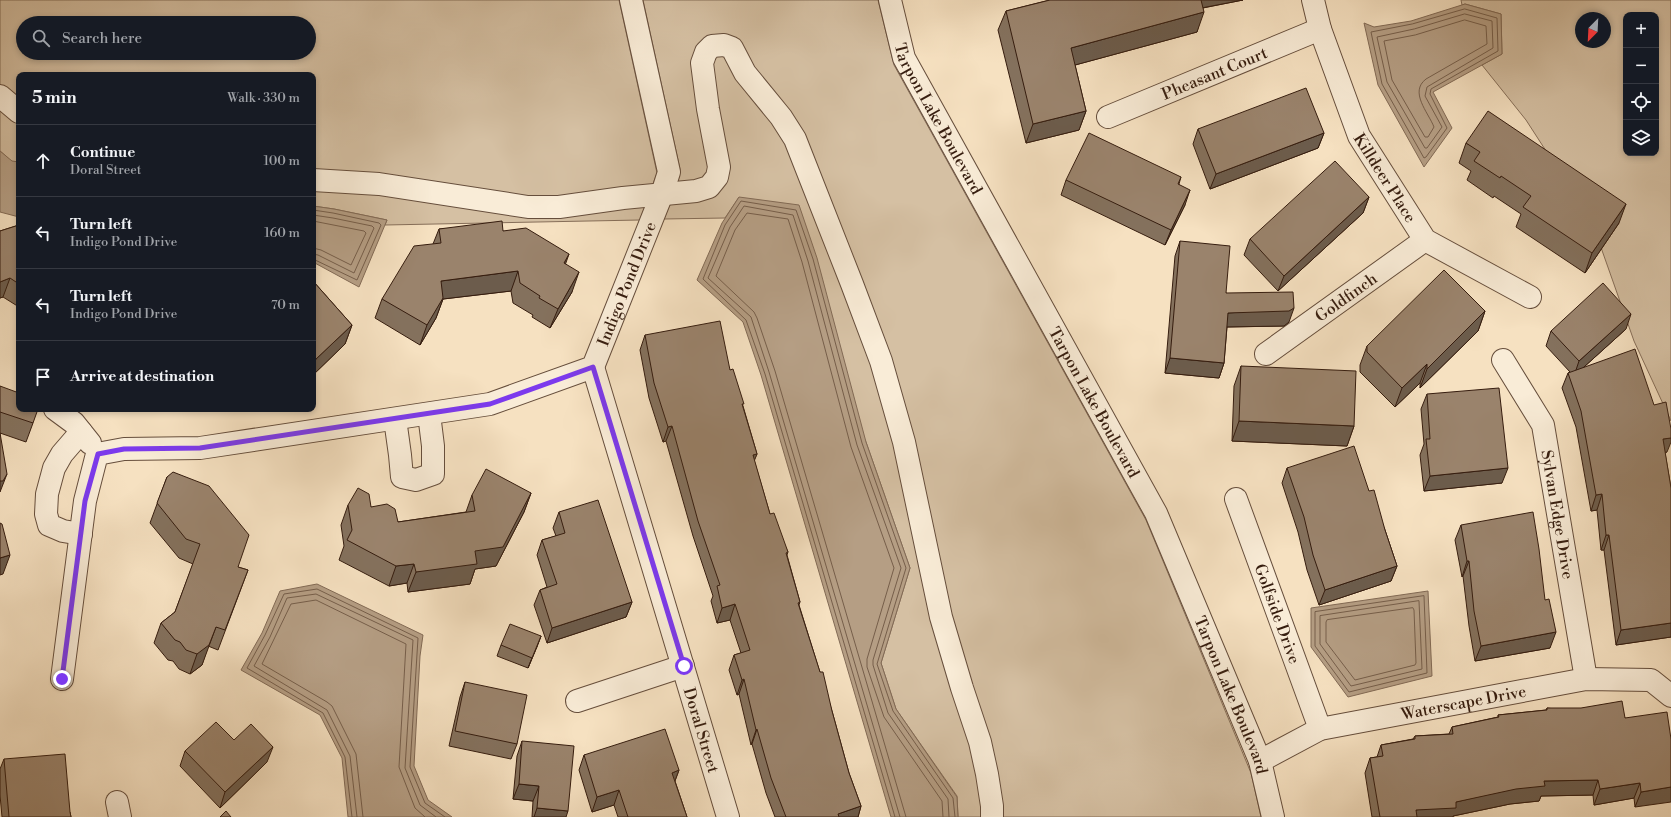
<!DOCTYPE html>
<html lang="en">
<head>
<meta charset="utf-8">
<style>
	:root { --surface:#171b24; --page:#20242c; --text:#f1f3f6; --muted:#9ea1a6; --line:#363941 }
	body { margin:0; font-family:"Libre Bodoni",serif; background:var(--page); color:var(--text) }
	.controls { position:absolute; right:12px; top:12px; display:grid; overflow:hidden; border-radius:8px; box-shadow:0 2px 6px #0003 }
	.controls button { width:36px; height:36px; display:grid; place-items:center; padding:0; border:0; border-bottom:1px solid var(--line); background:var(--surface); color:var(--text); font:20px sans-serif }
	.compass { position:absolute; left:1575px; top:12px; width:36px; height:36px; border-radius:50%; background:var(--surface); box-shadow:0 2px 6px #0003; rotate:204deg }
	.stop { position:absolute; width:12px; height:12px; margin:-9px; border:3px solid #7c3aed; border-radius:50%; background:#fff }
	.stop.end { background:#7c3aed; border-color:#fff; box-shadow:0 1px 4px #0008 }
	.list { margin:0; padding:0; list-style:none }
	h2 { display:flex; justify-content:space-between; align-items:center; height:52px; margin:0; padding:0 16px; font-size:17px }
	h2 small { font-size:13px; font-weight:400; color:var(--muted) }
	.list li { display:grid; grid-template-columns:26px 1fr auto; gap:12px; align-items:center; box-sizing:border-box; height:72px; padding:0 16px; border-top:1px solid var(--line) }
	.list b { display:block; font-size:15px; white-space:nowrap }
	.list p { margin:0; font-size:13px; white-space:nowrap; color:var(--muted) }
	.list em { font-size:13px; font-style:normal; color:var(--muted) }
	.icon { flex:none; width:22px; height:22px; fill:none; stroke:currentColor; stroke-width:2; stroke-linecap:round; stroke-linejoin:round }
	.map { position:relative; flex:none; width:1671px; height:817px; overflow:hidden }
	.search { position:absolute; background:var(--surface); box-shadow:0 2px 6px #0003; left:16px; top:16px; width:300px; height:44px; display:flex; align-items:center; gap:10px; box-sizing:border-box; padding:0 14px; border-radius:22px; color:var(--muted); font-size:15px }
	.panel { position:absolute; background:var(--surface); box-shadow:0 2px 6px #0003; left:16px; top:72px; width:300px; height:340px; border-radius:8px }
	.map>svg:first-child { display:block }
	.green { fill:#d5c0a3; stroke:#866e59; fill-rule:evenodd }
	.water { fill:#b59e84; stroke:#826a55 }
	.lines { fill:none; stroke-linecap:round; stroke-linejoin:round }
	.shore { stroke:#765e4a; stroke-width:1 }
	.minor-casing { stroke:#664e3c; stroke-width:24 }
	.minor { stroke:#f9ecd7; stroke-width:22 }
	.wall { fill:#84715d; stroke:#361d0f }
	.shaded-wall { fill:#6c5c4c; stroke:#361d0f }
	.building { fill:#9a836c; stroke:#361d0f }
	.route { stroke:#7c3aed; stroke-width:5 }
	.labels { text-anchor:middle; stroke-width:4; stroke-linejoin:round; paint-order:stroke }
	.street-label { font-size:16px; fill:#361d0f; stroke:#f9ecd7 }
</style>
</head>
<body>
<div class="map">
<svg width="1671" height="817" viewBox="0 0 1671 817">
	<rect width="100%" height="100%" fill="#f6e1c1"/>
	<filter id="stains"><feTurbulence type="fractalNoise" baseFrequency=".005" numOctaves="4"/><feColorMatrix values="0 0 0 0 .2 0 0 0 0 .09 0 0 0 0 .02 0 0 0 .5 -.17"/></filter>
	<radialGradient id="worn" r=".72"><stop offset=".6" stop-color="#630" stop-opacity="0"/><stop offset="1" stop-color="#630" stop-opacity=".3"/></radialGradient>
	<!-- green -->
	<g class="green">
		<path d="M 0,0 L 619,0 L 657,173 L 640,220 L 385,225 L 387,220 L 334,209 L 313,206 L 313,75 L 19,75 L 19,177 L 8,158 L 0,151 ZM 23,23 L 309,23 L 309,53 L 23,53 Z"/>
		<path d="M 643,0 L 878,0 L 894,65 L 1146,520 L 1251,773 L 1261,817 L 958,817 L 957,796 L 896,709 L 881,663 L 910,568 L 866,442 L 739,197 L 725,218 L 664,219 C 670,203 679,186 680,169 Z"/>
		<path d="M 1461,0 L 1671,0 L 1671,421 L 1634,341 L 1592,222 L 1526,120 L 1482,65 L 1502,54 L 1501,14 L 1465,4 L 1462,5 ZM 1626,15 L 1656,15 L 1656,153 L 1626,153 ZM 1581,18 L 1605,18 L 1605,42 L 1581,42 Z"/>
	</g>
	<!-- water -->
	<g class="water">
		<path d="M 1465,4 L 1501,14 L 1502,54 L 1433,92 L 1452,128 L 1424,167 L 1378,85 L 1364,23 L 1374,27 L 1411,21 Z"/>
		<path d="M 0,151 L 12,161 L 19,162 L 19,217 L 0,212 Z"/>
		<path d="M 739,197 L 799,205 L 817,258 L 866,442 L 910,568 L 881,663 L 896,709 L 957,797 L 958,817 L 891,817 L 761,375 L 743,322 L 697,280 L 722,223 Z"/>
		<path d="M 313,206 L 334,209 L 387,220 L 359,287 L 313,262 Z"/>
		<path d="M 317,584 L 423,635 L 420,656 L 414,766 L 428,800 L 452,817 L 348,817 L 342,758 L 320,715 L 241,670 L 262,633 L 280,591 Z"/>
		<path d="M 1428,591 L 1432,676 L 1348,697 L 1311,647 L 1311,608 Z"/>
	</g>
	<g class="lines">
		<!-- shore -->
		<g class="shore">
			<path d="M 1465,9 L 1497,18 L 1498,51 L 1431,89 L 1430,94 L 1447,128 L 1426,157 L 1424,158 L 1382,84 L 1371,32 L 1412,24 Z"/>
			<path d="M 1465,14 L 1492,21 L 1493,48 L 1427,87 L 1425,96 L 1442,127 L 1427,148 L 1425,148 L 1387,82 L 1377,37 L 1414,29 Z"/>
			<path d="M 1465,20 L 1486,26 L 1487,44 L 1426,79 C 1409,92 1428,112 1434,127 L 1428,137 L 1425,137 L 1392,80 L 1384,41 L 1415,35 Z"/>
			<path d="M 313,210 L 333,213 L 379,223 L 381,225 L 357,280 L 313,259"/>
			<path d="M 313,215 L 333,218 L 372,226 L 374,228 L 354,273 L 318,255 L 313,254"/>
			<path d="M 313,221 L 364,231 L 366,233 L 351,265 L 321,250 L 313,248"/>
			<path d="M 1424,596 L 1427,673 L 1349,692 L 1315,646 L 1315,612 Z"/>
			<path d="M 1419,601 L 1422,669 L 1351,686 L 1320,644 L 1320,616 Z"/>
			<path d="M 1413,608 L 1414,610 L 1416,663 L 1415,665 L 1355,680 L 1326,642 L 1326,622 L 1327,620 Z"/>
			<path d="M 352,817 L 345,757 L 323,713 L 247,668 L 265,635 L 284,594 L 317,589 L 418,638 L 410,767 L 425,803 L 445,817"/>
			<path d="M 357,817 L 350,756 L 327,710 L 254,666 L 270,637 L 287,598 L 316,594 L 413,640 L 405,768 L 420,805 L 436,817"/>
			<path d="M 363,817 L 356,754 L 332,706 L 327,702 L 262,664 L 291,604 L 316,600 L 406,644 L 399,767 L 415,808 L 425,817"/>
			<path d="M 895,817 L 765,374 L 746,320 L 703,279 L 725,225 L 741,201 L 796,210 L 813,259 L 862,443 L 906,568 L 877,664 L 893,711 L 953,798 L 955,817"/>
			<path d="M 900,817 L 769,372 L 751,317 L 708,278 L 730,227 L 744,206 L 793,215 L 808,261 L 857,445 L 901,568 L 873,660 L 873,665 L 888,713 L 948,799 L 949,817"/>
			<path d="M 906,817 L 775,371 L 757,318 L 754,312 L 716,276 L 735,230 L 747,213 L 788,219 L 802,262 L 851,447 L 894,568 L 867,659 L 867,667 L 884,717 L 942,801 L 943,817"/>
		</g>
		<!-- minor casing -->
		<g class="minor-casing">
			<g id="minor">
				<path id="s1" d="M 890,0 L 904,58 L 1156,513 L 1260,761 L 1273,817"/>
				<path id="s2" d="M 1313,0 L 1320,29 L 1359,136 L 1425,240 L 1530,297"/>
				<path d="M 0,96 L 19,112"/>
				<path id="s3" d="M 1108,117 L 1320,29"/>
				<path d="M 313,180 L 379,184 L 528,207 L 559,207 L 623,198 L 696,191 L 709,187 L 717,177 L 719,167 L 708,109 L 702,63 L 706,52 L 712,46 L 724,45 L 732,48 L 745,73 L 781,117 L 795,139 L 852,284 L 881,361 L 904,442 L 941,617 L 962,688 L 980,742 L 987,774 L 992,806 L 992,817"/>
				<path id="s4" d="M 1266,354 L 1425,240"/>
				<path id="s5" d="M 1503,360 L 1543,425 L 1586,679"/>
				<path id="s6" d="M 593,367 L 728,817"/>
				<path d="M 55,409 L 74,423 L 90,443"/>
				<path d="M 395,419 L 400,455 L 402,477 L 416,480 L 433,474 L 433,446 L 429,414"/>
				<path d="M 81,432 L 62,454 L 54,468 L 47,494 L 46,514 L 49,525 L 63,531 L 81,534"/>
				<path id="s7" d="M 1236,499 L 1320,729"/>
				<path id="s8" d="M 62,679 L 85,501 L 97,454 L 124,449 L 200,448 L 490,404 L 593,367 L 662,194 L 669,172 L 631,0"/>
				<path d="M 577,701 L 683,666"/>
				<path id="s9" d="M 1260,761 L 1320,729 L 1586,679 L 1651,680 L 1671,696"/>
				<path d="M 117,802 L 120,817"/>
			</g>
		</g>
		<!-- minor -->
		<use href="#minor" class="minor"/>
	</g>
	<!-- wall -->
	<g class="wall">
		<path d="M 1050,0 L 1243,0 L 1203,8 L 1197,32 L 1075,65 L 1086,111 L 1079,130 L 1026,143 L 998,30 L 1006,11 Z"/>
		<path d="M 1198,129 L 1324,133 L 1318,148 L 1210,189 L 1193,144 Z"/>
		<path d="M 1466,143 L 1619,223 L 1585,273 L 1516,227 L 1521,214 L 1494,196 L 1493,198 L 1467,180 L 1471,171 L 1459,163 Z"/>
		<path d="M 1181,177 L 1179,184 L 1185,205 L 1165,245 L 1061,195 L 1066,180 Z"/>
		<path d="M 1369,197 L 1363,213 L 1278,291 L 1244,255 L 1250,239 Z"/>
		<path d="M 19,225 L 19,307 L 3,297 L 0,298 L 0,231 Z"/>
		<path d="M 439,229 L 503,231 L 566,264 L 572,292 L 550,328 L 532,317 L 533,315 L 513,303 L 511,291 L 443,299 L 436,318 L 420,345 L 375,318 L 382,299 L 433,244 Z"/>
		<path d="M 1180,241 L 1226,293 L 1289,322 L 1284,326 L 1227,327 L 1224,363 L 1219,378 L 1165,373 L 1175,256 Z"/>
		<path d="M 313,281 L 352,325 L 345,344 L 313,375 Z"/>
		<path d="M 1485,311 L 1478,331 L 1420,388 L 1420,383 L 1395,407 L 1360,372 L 1360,365 L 1367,346 Z"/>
		<path d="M 1626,329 L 1584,367 L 1667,452 L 1665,453 L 1671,488 L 1671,637 L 1616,645 L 1604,550 L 1601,550 L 1597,510 L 1591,511 L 1576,427 L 1562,388 L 1568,373 L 1570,372 L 1546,346 L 1551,331 Z"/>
		<path d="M 645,335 L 730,370 L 743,406 L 757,454 L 754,460 L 770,514 L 788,552 L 787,555 L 800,602 L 799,605 L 832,711 L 849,773 L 861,806 L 858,817 L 775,817 L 766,793 L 752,744 L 751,745 L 739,694 L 737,695 L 729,670 L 734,655 L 741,653 L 730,620 L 717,623 L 711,601 L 713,596 L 693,536 L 666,441 L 663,442 L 649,398 L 640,350 Z"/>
		<path d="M 1241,366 L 1354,426 L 1347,446 L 1232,441 L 1234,386 Z"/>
		<path d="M 0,386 L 33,423 L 26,442 L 0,433 Z"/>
		<path d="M 1427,394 L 1502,483 L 1424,491 L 1420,455 L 1424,444 L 1421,409 Z"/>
		<path d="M 1287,468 L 1369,491 L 1385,530 L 1397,566 L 1391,581 L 1319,605 L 1307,570 L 1298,532 L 1282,483 Z"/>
		<path d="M 167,477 L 238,567 L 248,570 L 218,650 L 208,646 L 202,665 L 190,674 L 179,669 L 173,661 L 168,660 L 154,643 L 161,623 L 175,612 L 193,564 L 179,558 L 150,523 Z"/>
		<path d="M 531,493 L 524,512 L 496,566 L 475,569 L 470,584 L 408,592 L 407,583 L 389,586 L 339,560 L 344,546 L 341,525 L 348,505 L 371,507 L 398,522 L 466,512 L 472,495 Z"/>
		<path d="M 559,512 L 632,602 L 626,617 L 547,643 L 534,605 L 540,590 L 547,587 L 537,555 L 542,540 L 556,536 L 553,528 Z"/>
		<path d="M 1461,525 L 1550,648 L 1475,661 L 1469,626 L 1463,576 L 1462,577 L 1455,540 Z"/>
		<path d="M 541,636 L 528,668 L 497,656 L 501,645 Z"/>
		<path d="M 465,682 L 517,744 L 511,759 L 449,746 L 460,697 Z"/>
		<path d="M 1547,708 L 1625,718 L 1671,739 L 1635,807 L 1634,798 L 1594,805 L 1593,795 L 1541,796 L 1539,801 L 1510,804 L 1453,816 L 1453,817 L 1372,817 L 1365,773 L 1370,758 L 1377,757 L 1381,745 L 1413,739 L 1415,736 L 1449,734 L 1452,727 L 1498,717 L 1498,715 L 1546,710 Z"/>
		<path d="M 234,740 L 267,762 L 220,808 L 180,766 L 185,751 Z"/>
		<path d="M 522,741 L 566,817 L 532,817 L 533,801 L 513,799 L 517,756 Z"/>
		<path d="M 584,755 L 679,770 L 675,781 L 687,817 L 618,817 L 614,805 L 592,812 L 579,770 Z"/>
		<path d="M 4,759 L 70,812 L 71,817 L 2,817 L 0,795 L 0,769 Z"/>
	</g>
	<!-- shaded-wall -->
	<g class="shaded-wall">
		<path d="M 1195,0 L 1243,0 L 1191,10 Z"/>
		<path d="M 1204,12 L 1197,32 L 1064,68 L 1071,48 Z"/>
		<path d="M 1086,111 L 1079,130 L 1026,143 L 1033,124 Z"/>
		<path d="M 1324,133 L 1318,148 L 1210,189 L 1216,174 Z"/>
		<path d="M 1190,190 L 1185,205 L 1165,245 L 1171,230 Z"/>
		<path d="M 1369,197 L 1363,213 L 1278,291 L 1284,276 Z"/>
		<path d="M 1626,204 L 1619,223 L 1585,273 L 1592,253 Z"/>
		<path d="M 569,254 L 562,274 L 564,263 Z"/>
		<path d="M 518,271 L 511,291 L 443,299 L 436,318 L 420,345 L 427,325 L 441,281 Z"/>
		<path d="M 579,272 L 572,292 L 550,328 L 558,309 Z"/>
		<path d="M 10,278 L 3,297 L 0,298 L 0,282 Z"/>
		<path d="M 1294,308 L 1289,322 L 1284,326 L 1223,327 L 1228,313 Z"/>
		<path d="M 1485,311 L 1478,331 L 1420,388 L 1427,369 Z"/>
		<path d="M 1631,314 L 1626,329 L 1574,376 L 1579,361 Z"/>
		<path d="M 352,325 L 345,344 L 313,375 L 313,367 L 316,359 Z"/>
		<path d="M 1170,358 L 1224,363 L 1219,378 L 1165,373 Z"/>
		<path d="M 1427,364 L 1420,383 L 1395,407 L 1402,388 Z"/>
		<path d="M 1239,421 L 1354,426 L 1347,446 L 1232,441 Z"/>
		<path d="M 672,426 L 666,441 L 663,442 L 668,427 Z"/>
		<path d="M 1671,438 L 1671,442 L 1667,452 L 1657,454 L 1663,439 Z"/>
		<path d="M 757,454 L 751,469 L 753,455 Z"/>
		<path d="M 1508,468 L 1502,483 L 1424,491 L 1430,476 Z"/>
		<path d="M 7,474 L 0,492 L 0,481 Z"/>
		<path d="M 531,493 L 524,512 L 496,566 L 475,569 L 470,584 L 408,592 L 416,572 L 475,551 Z"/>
		<path d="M 1602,494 L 1597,510 L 1591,511 L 1596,495 Z"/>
		<path d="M 1606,535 L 1609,535 L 1604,550 L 1601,550 Z"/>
		<path d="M 10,555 L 3,574 L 0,575 L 0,558 Z"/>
		<path d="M 1467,561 L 1469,561 L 1463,576 L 1462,577 Z"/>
		<path d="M 414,564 L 407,583 L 389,586 L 396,566 Z"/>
		<path d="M 1397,566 L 1391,581 L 1319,605 L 1325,590 Z"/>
		<path d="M 632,602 L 626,617 L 547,643 L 552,628 Z"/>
		<path d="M 735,604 L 730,620 L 717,623 L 722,608 Z"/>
		<path d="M 1671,623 L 1671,637 L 1616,645 L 1621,630 Z"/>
		<path d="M 216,627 L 202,665 L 190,674 L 197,654 Z"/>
		<path d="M 1556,632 L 1550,648 L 1475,661 L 1481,646 Z"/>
		<path d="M 541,636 L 537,647 L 528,668 L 532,658 Z"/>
		<path d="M 744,679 L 739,694 L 737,695 L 742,680 Z"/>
		<path d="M 757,729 L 752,744 L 751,745 L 756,730 Z"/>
		<path d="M 273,747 L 267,762 L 220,808 L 225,792 Z"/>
		<path d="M 679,770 L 673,786 L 672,773 Z"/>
		<path d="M 1598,780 L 1593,795 L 1541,796 L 1539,801 L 1510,804 L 1453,816 L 1453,817 L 1414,817 L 1416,810 L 1456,802 L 1544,781 Z"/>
		<path d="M 1640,783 L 1634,798 L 1594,805 L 1600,789 Z"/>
		<path d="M 519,784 L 539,786 L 533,801 L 513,799 Z"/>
		<path d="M 1671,787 L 1671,802 L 1635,807 L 1641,792 Z"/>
		<path d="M 619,790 L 614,805 L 592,812 L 597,797 Z"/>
		<path d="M 861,806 L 858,817 L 837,817 L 838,814 Z"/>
		<path d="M 537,808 L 568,811 L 566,817 L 534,817 Z"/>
	</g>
	<!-- building -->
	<g class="building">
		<path d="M 1050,0 L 1201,0 L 1204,12 L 1071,48 L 1086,111 L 1033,124 L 1006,11 Z"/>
		<path d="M 1306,88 L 1324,133 L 1216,174 L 1198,129 Z"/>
		<path d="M 1488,111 L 1626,204 L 1592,253 L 1523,207 L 1531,196 L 1501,176 L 1500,178 L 1474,161 L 1480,152 L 1466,143 Z"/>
		<path d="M 1089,133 L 1181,177 L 1178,184 L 1190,190 L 1171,230 L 1066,180 Z"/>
		<path d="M 1335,161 L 1369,197 L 1284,276 L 1250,239 Z"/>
		<path d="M 502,221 L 503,231 L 526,228 L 569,254 L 564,263 L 579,272 L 558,309 L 539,298 L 540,296 L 520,283 L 518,271 L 441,281 L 443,298 L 427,325 L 382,299 L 414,246 L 441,243 L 439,229 Z"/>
		<path d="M 19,225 L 19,284 L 10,278 L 0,282 L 0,231 Z"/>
		<path d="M 1180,241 L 1230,246 L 1226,293 L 1293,292 L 1294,308 L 1289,311 L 1228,313 L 1224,363 L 1170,358 Z"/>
		<path d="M 1444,270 L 1485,311 L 1427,369 L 1427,364 L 1402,388 L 1367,352 L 1367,346 Z"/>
		<path d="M 313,281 L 352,325 L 316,359 L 313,355 Z"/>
		<path d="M 1603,283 L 1631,314 L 1579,361 L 1551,331 Z"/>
		<path d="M 720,321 L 730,370 L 733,369 L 744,404 L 742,404 L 757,454 L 753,455 L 770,514 L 774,513 L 788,552 L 786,553 L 800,602 L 798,603 L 820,672 L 823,672 L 832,711 L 849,773 L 861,806 L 838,814 L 839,817 L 786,817 L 771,778 L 757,729 L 756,730 L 744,679 L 742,680 L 734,655 L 750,650 L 735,604 L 722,608 L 717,586 L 720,585 L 698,521 L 672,426 L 668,427 L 654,383 L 645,335 Z"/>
		<path d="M 1635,349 L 1654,405 L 1666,402 L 1671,429 L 1671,438 L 1663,439 L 1671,488 L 1671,623 L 1621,630 L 1609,535 L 1606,535 L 1602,494 L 1596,495 L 1581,411 L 1568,373 Z"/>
		<path d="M 1241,366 L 1356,371 L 1354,426 L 1239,421 Z"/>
		<path d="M 0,386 L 19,393 L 19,409 L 38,409 L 33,423 L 0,412 Z"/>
		<path d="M 1499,388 L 1508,468 L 1430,476 L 1426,439 L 1430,439 L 1427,394 Z"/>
		<path d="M 0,433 L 7,474 L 3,481 L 0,481 Z"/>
		<path d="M 1354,446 L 1369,491 L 1374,490 L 1385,530 L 1397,566 L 1325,590 L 1313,555 L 1304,517 L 1287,468 Z"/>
		<path d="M 486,469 L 531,493 L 503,547 L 475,551 L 477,564 L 416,572 L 414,564 L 396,566 L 347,540 L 352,530 L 348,505 L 358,488 L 369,494 L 371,507 L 387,504 L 395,509 L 398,522 L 475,511 L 472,495 Z"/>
		<path d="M 173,472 L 209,486 L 249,535 L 238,567 L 248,570 L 225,630 L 216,627 L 209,645 L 197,654 L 186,650 L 180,642 L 175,640 L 161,623 L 175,612 L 200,544 L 186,539 L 157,503 L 167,477 Z"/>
		<path d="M 598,500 L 632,602 L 552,628 L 540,590 L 557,584 L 542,540 L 565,533 L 559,512 Z"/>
		<path d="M 1533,512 L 1539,549 L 1545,600 L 1549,599 L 1556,632 L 1481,646 L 1474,611 L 1469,561 L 1467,561 L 1461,525 Z"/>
		<path d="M 0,523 L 2,524 L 10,555 L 0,558 Z"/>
		<path d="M 510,624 L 541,636 L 532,658 L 501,645 Z"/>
		<path d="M 465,682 L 527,695 L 517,744 L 455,731 Z"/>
		<path d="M 1622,701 L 1625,718 L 1667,712 L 1671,739 L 1671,787 L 1641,792 L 1640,783 L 1600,789 L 1598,780 L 1544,781 L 1545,786 L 1516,789 L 1456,802 L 1456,808 L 1416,810 L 1417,817 L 1380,817 L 1370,758 L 1383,756 L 1381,745 L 1415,739 L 1415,736 L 1453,734 L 1452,727 L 1499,717 L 1498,715 L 1547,710 L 1547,708 L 1581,708 Z"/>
		<path d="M 216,722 L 234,740 L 251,724 L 273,747 L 225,792 L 185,751 Z"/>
		<path d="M 665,729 L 679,770 L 672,773 L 687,817 L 628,817 L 619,790 L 597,797 L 584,755 Z"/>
		<path d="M 522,741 L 574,746 L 568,811 L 537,808 L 539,786 L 519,784 Z"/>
		<path d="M 65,754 L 70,812 L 71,817 L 9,817 L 4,759 Z"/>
		<path d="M 226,811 L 231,817 L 220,817 Z"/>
	</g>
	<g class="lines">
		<!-- route -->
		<path class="route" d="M 62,679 L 85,501 L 98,454 L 124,449 L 200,448 L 490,404 L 593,367 L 684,666"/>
	</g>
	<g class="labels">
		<!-- street labels -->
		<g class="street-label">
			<text dy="6" stroke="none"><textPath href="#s3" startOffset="115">Pheasant Court</textPath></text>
			<text dy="6" stroke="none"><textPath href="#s1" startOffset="129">Tarpon Lake Boulevard</textPath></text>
			<text dy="6" stroke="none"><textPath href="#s2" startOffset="193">Killdeer Place</textPath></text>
			<text dy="6" stroke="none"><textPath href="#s8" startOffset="824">Indigo Pond Drive</textPath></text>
			<text dy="6" stroke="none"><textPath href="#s4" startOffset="98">Goldfinch</textPath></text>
			<text dy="6" stroke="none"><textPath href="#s1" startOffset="453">Tarpon Lake Boulevard</textPath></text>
			<text dy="6" stroke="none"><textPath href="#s5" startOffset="167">Sylvan Edge Drive</textPath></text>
			<text dy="6" stroke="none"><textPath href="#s7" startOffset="122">Golfside Drive</textPath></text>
			<text dy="6" stroke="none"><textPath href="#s1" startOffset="777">Tarpon Lake Boulevard</textPath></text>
			<text dy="6" stroke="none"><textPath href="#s9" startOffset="214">Waterscape Drive</textPath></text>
			<text dy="6" stroke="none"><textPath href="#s6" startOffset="379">Doral Street</textPath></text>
		</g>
	</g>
	<rect width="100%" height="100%" filter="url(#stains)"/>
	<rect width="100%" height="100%" fill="url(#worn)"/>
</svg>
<div class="controls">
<button>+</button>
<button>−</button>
<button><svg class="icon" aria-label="locate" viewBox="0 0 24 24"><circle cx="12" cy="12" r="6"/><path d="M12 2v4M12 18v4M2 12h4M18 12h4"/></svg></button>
<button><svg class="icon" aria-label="layers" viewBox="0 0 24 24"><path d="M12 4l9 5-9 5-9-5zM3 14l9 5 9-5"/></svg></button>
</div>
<svg class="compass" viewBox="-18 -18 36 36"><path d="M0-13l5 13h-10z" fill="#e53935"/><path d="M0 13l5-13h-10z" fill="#9ea1a6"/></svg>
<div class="stop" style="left:684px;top:666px"></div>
<div class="stop end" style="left:62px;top:679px"></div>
<div class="search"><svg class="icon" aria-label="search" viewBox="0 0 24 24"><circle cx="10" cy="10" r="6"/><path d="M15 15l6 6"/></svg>Search here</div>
<section class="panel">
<h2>5 min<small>Walk · 330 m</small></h2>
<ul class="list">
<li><svg class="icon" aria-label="ahead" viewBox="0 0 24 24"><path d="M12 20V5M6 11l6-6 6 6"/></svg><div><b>Continue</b><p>Doral Street</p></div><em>100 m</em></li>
<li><svg class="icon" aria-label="left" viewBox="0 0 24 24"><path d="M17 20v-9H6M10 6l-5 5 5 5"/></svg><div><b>Turn left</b><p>Indigo Pond Drive</p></div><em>160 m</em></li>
<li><svg class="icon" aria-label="left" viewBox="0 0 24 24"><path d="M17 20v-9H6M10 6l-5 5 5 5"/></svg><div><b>Turn left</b><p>Indigo Pond Drive</p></div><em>70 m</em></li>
<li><svg class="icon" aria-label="arrive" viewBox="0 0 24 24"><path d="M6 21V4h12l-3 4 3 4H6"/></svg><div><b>Arrive at destination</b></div></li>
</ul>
</section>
</div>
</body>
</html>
